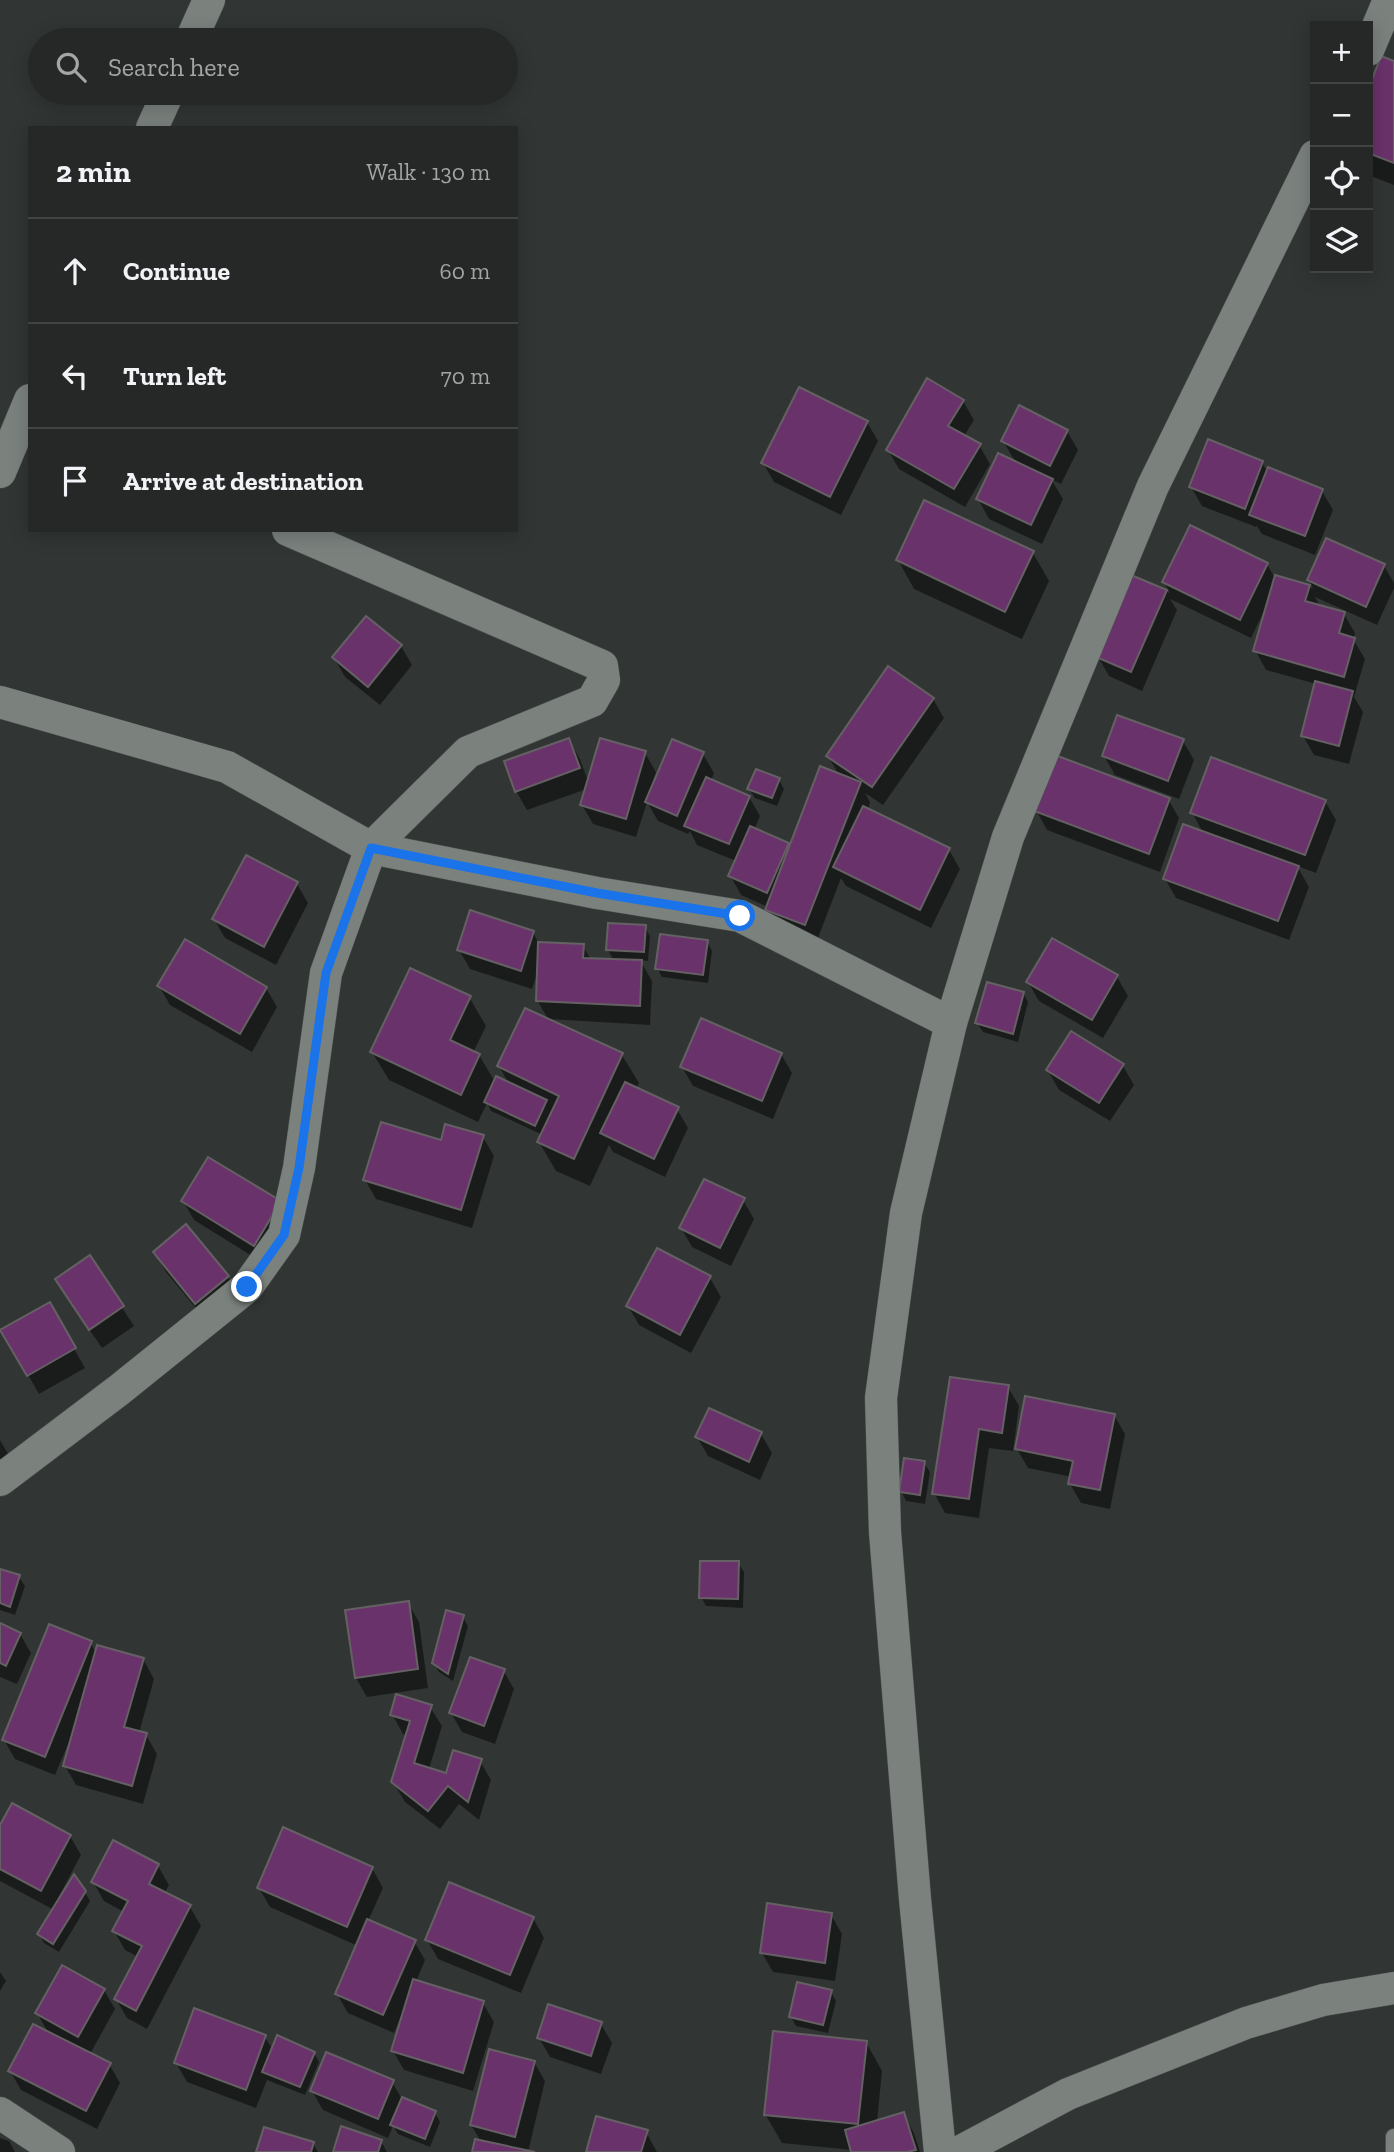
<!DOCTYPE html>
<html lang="en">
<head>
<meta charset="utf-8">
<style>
	:root { --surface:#252827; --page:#313433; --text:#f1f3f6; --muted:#a3a6a7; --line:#424444 }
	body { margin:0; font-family:"Zilla Slab",serif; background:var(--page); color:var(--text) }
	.controls { position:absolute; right:21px; top:21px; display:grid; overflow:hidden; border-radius:0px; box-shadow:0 4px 18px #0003 }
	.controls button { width:63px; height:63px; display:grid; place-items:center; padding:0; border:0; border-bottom:2px solid var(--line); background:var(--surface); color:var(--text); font:35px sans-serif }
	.stop { position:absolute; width:21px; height:21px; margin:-16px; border:5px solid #1a73e8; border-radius:50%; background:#fff }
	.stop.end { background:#1a73e8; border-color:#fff; box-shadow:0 2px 7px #0008 }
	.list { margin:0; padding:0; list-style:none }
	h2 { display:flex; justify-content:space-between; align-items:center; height:91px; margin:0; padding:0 28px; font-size:30px }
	h2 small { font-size:23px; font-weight:400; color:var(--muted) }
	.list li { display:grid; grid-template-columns:46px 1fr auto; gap:21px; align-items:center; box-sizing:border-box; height:105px; padding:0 28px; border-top:2px solid var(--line) }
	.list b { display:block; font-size:26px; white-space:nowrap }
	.list em { font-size:23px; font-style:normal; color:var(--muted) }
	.icon { flex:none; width:38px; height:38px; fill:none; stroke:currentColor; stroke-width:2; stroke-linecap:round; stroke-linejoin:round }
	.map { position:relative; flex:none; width:1394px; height:2152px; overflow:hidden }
	.search { position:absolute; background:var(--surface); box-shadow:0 4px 18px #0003; left:28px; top:28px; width:490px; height:77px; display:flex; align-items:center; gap:18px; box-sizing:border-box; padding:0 24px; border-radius:38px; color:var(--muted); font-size:26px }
	.panel { position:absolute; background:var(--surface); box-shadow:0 4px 18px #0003; left:28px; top:126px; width:490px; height:406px; border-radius:0px }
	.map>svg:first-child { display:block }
	.shadow { fill:#0007 }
	.building { fill:#6a326b; stroke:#656064; stroke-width:2 }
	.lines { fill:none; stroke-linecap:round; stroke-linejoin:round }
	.service-casing { stroke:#4e5350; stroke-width:18 }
	.minor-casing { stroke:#4e5350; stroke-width:33 }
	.service { stroke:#7b827e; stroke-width:16 }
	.minor { stroke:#7b827e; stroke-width:32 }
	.route { stroke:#1a73e8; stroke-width:9 }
</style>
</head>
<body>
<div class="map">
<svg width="1394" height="2152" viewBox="0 0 1394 2152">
	<rect width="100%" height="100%" fill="#313634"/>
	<!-- shadow -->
	<g class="shadow">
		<path d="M 1382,59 L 1394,63 L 1394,185 L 1368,175 L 1368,95 Z"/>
		<path d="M 963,401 L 974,420 L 964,436 L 979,445 L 990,464 L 965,507 L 899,469 L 888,450 Z"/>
		<path d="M 867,422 L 878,441 L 841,515 L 774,482 L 763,463 Z"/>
		<path d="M 1067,431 L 1078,450 L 1061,484 L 1051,479 L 1063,499 L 1042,544 L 989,519 L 978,499 L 1016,463 L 1003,441 Z"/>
		<path d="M 1262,463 L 1268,472 L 1322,491 L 1333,510 L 1315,555 L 1262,534 L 1256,525 L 1256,527 L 1202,506 L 1191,487 Z"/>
		<path d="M 1327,540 L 1384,566 L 1394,583 L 1394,588 L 1377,625 L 1315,597 L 1320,606 L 1344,614 L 1355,633 L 1353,639 L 1365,659 L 1354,697 L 1363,712 L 1349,764 L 1314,755 L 1303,736 L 1316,684 L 1266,670 L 1255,650 L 1265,609 L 1251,638 L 1170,599 L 1177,610 L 1142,691 L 1109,676 L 1098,657 L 1132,577 L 1170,593 L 1164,582 L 1267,564 L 1276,580 L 1276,578 L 1313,588 L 1309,580 Z"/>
		<path d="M 1033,553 L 1049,581 L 1022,639 L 914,589 L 898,560 Z"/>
		<path d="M 366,618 L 401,646 L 412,665 L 380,705 L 345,677 L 334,658 Z"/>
		<path d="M 933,699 L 944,718 L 883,805 L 865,793 L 870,802 L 868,810 L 949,850 L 960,869 L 931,928 L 846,886 L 841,878 L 816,943 L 778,929 L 767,910 L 768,907 L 741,895 L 730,875 L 736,861 L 697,845 L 690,831 L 688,834 L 658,821 L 647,802 L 636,837 L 593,824 L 582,805 L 587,789 L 527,810 L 516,791 L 569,740 L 580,759 L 589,784 L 645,753 L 656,772 L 653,781 L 655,781 L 703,754 L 714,773 L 711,781 L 749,797 L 760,816 L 754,830 L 788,844 L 790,849 L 839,775 L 828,756 Z"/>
		<path d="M 1183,741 L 1194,760 L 1179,799 L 1115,775 L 1104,756 Z"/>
		<path d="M 779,780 L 784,789 L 777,806 L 755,798 L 749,789 Z"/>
		<path d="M 1168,799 L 1179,818 L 1160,872 L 1047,830 L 1036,810 Z"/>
		<path d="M 1325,801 L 1336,820 L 1316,873 L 1297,866 L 1309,887 L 1289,940 L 1176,898 L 1165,879 L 1203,833 L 1192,812 Z"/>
		<path d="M 247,857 L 297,884 L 308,903 L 276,965 L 225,938 L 214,919 Z"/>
		<path d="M 645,927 L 650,936 L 648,961 L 640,960 L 652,981 L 650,1025 L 548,1019 L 537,1000 L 538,971 L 532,989 L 470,969 L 459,950 L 533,932 L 539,944 L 583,946 L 591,960 L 614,961 L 608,950 Z"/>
		<path d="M 707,941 L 712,951 L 708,983 L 662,977 L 657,968 Z"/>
		<path d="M 1117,977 L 1128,996 L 1103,1038 L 1039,1001 L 1028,982 Z"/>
		<path d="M 159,986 L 266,988 L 277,1007 L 252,1052 L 170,1005 Z"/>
		<path d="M 1023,993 L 1028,1002 L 1018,1042 L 983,1032 L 977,1023 Z"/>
		<path d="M 469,997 L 486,1026 L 473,1053 L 479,1055 L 495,1082 L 509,1084 L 499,1066 L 622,1055 L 639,1083 L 636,1089 L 677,1109 L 688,1128 L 665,1177 L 613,1152 L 609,1145 L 590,1186 L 556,1171 L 539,1142 L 543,1135 L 491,1111 L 487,1103 L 478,1122 L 389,1080 L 372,1052 Z"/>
		<path d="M 781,1054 L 792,1073 L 773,1119 L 693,1086 L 682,1067 Z"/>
		<path d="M 1123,1066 L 1134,1085 L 1110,1121 L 1059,1090 L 1048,1071 Z"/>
		<path d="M 483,1137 L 494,1156 L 472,1228 L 376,1199 L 365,1180 Z"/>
		<path d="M 743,1200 L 754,1219 L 731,1266 L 692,1247 L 681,1228 Z"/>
		<path d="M 183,1201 L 279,1202 L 265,1264 L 194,1220 Z"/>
		<path d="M 186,1227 L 228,1277 L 239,1296 L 207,1322 L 166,1272 L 155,1253 Z"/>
		<path d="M 90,1258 L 134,1326 L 102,1348 L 68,1299 Z"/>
		<path d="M 710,1278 L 721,1297 L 691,1353 L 639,1325 L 628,1306 Z"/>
		<path d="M 49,1305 L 85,1368 L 39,1394 L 3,1331 Z"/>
		<path d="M 1008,1387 L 1019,1406 L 1013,1451 L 989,1448 L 979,1518 L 945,1513 L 934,1493 Z"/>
		<path d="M 1114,1415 L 1125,1434 L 1110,1509 L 1081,1503 L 1070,1484 L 1072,1477 L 1028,1468 L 1017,1449 Z"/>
		<path d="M 761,1434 L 772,1453 L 760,1480 L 708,1456 L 697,1437 Z"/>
		<path d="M 0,1440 L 17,1469 L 0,1480 Z"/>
		<path d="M 924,1463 L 930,1472 L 925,1504 L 906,1501 L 901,1491 Z"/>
		<path d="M 738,1563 L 744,1572 L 743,1608 L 706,1606 L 701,1597 Z"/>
		<path d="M 0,1570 L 19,1577 L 25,1586 L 15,1615 L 0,1610 Z"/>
		<path d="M 408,1603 L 419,1622 L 428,1688 L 367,1697 L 356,1678 L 347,1611 Z"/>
		<path d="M 463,1617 L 468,1626 L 453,1681 L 439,1672 L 433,1662 Z"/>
		<path d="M 0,1625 L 20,1634 L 31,1653 L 17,1684 L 0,1677 Z"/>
		<path d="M 90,1642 L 96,1653 L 143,1659 L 154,1679 L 139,1733 L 146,1735 L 157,1754 L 143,1804 L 76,1785 L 65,1766 L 71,1743 L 69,1742 L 55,1775 L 15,1759 L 4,1740 Z"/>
		<path d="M 503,1670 L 514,1689 L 495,1744 L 462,1732 L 451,1713 Z"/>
		<path d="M 430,1707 L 442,1726 L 429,1769 L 447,1775 L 480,1761 L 491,1780 L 479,1820 L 459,1804 L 440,1829 L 405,1802 L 393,1782 L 408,1735 L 403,1734 L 392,1714 Z"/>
		<path d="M 0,1829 L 70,1836 L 81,1855 L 58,1898 L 61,1899 L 85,1892 L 90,1901 L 59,1952 L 44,1943 L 39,1934 L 54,1910 L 0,1881 Z"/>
		<path d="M 158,1866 L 169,1885 L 164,1894 L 190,1907 L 201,1926 L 147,2029 L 127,2018 L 116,1999 L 138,1957 L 125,1950 L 114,1931 L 124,1912 L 104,1901 L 93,1882 Z"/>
		<path d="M 372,1868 L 383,1888 L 368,1921 L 414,1941 L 425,1960 L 416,1982 L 483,2003 L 494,2022 L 473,2091 L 404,2070 L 393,2051 L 404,2015 L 402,2014 L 394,2033 L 348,2013 L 337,1994 L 358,1946 L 270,1907 L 259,1888 Z"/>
		<path d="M 831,1915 L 842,1934 L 835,1981 L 773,1972 L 762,1953 Z"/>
		<path d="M 533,1918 L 544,1938 L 521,1993 L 438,1959 L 427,1940 Z"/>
		<path d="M 0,1972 L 6,1981 L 0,1991 Z"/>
		<path d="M 104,1990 L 115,2009 L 90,2054 L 109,2064 L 120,2083 L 97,2129 L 21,2090 L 10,2071 L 49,2034 L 37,2013 Z"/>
		<path d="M 831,1992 L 836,2001 L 828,2033 L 796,2026 L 791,2017 Z"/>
		<path d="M 601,2024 L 612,2043 L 601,2074 L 550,2057 L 539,2038 Z"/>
		<path d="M 265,2037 L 273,2050 L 314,2053 L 319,2062 L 305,2095 L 267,2080 L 256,2108 L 187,2082 L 176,2063 Z"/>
		<path d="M 866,2042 L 882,2071 L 877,2122 L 903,2114 L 914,2133 L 920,2152 L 853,2152 L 853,2150 L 782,2143 L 765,2114 Z"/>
		<path d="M 534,2062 L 545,2081 L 528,2152 L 474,2152 L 482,2143 L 471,2125 Z"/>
		<path d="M 392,2082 L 402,2099 L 435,2113 L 440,2122 L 430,2147 L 398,2134 L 393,2126 L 388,2138 L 323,2110 L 312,2091 Z"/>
		<path d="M 646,2132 L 657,2152 L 588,2152 Z"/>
		<path d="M 0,2138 L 9,2141 L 15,2152 L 0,2152 Z"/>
		<path d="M 381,2141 L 387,2152 L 334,2152 Z"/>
		<path d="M 313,2143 L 318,2152 L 258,2152 Z"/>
	</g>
	<!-- building -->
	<g class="building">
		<path d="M 1381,56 L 1394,61 L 1394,163 L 1368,153 L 1368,90 Z"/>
		<path d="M 927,378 L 964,400 L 948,426 L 981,444 L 954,489 L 886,450 Z"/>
		<path d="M 799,387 L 868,421 L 830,497 L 761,463 Z"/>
		<path d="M 1019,405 L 1068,430 L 1050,466 L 1001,441 Z"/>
		<path d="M 1208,439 L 1263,461 L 1245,509 L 1189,487 Z"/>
		<path d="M 998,453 L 1053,479 L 1031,525 L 976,499 Z"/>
		<path d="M 1268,467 L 1323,489 L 1305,536 L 1249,515 Z"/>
		<path d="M 924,500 L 1034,551 L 1005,612 L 896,560 Z"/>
		<path d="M 1190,525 L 1268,563 L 1240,620 L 1162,582 Z"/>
		<path d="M 1326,538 L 1385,564 L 1366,607 L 1307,580 Z"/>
		<path d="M 1131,575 L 1167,590 L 1131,672 L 1096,657 Z"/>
		<path d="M 1275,575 L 1310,585 L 1305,601 L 1345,612 L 1339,633 L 1355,638 L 1344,677 L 1253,651 Z"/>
		<path d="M 366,616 L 402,645 L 368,687 L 332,657 Z"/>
		<path d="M 888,666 L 934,698 L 872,787 L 826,756 Z"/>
		<path d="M 1315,681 L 1353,691 L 1339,746 L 1301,736 Z"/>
		<path d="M 1117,715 L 1184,739 L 1168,781 L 1102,756 Z"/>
		<path d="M 569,738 L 580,768 L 515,792 L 504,761 Z"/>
		<path d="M 600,738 L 646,751 L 626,819 L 580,805 Z"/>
		<path d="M 672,739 L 704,752 L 677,816 L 645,802 Z"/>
		<path d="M 1055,755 L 1170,798 L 1149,854 L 1034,811 Z"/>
		<path d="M 1211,757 L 1326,800 L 1305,855 L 1190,813 Z"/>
		<path d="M 820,766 L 861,782 L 805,925 L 765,910 Z"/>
		<path d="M 756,769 L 780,778 L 772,798 L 747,789 Z"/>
		<path d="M 706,777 L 750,796 L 729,844 L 684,826 Z"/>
		<path d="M 863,806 L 950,848 L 920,910 L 833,867 Z"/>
		<path d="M 1183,824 L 1299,866 L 1278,921 L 1163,879 Z"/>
		<path d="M 750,826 L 789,843 L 767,893 L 728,876 Z"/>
		<path d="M 246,855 L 298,882 L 264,947 L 212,919 Z"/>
		<path d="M 470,910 L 534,931 L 521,971 L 457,950 Z"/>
		<path d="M 608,923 L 646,925 L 644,952 L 606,950 Z"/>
		<path d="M 660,934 L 708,940 L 703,975 L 655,969 Z"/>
		<path d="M 1052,938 L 1118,975 L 1092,1020 L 1026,982 Z"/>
		<path d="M 185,939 L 267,987 L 240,1034 L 157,986 Z"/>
		<path d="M 538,942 L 584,944 L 583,958 L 642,960 L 640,1006 L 536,1001 Z"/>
		<path d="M 410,968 L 471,996 L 450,1040 L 480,1054 L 461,1095 L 370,1052 Z"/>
		<path d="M 987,982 L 1024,992 L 1013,1034 L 975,1023 Z"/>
		<path d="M 525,1008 L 623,1053 L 574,1159 L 537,1142 L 559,1096 L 497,1066 Z"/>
		<path d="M 701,1018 L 782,1053 L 762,1101 L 680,1067 Z"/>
		<path d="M 1071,1031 L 1124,1064 L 1099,1103 L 1046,1070 Z"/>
		<path d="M 496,1076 L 547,1100 L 535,1126 L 484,1102 Z"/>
		<path d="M 625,1082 L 679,1107 L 654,1159 L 600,1133 Z"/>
		<path d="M 381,1122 L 441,1140 L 445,1124 L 484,1135 L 461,1210 L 363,1180 Z"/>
		<path d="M 208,1157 L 281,1201 L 254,1246 L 181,1201 Z"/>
		<path d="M 704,1179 L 745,1198 L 720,1248 L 679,1228 Z"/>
		<path d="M 186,1224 L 229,1276 L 195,1304 L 153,1252 Z"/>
		<path d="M 657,1248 L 711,1276 L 680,1335 L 626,1306 Z"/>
		<path d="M 90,1255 L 124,1306 L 89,1330 L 55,1279 Z"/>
		<path d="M 50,1302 L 76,1348 L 27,1376 L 0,1330 Z"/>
		<path d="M 950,1377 L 1009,1385 L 1002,1433 L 979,1429 L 969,1499 L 932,1494 Z"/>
		<path d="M 1025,1396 L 1115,1414 L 1100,1490 L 1068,1484 L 1073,1461 L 1015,1449 Z"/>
		<path d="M 709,1408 L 762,1432 L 749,1462 L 695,1437 Z"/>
		<path d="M 904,1458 L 925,1461 L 920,1495 L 899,1492 Z"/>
		<path d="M 700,1561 L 739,1561 L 738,1599 L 699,1598 Z"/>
		<path d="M 0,1569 L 20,1575 L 10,1607 L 0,1603 Z"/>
		<path d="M 409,1601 L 418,1669 L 355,1678 L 345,1610 Z"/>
		<path d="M 446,1610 L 464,1615 L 448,1674 L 432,1663 Z"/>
		<path d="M 0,1623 L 21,1633 L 6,1666 L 0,1663 Z"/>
		<path d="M 49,1624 L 92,1641 L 45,1757 L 2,1740 Z"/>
		<path d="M 97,1645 L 144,1658 L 124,1727 L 147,1733 L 132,1786 L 63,1766 Z"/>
		<path d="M 470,1657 L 505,1669 L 484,1726 L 449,1713 Z"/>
		<path d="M 396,1694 L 432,1705 L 414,1763 L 446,1773 L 453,1750 L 482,1759 L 468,1802 L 448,1786 L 428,1811 L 391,1782 L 410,1721 L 390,1715 Z"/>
		<path d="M 12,1803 L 71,1835 L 41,1891 L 0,1869 L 0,1825 Z"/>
		<path d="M 283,1827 L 373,1867 L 347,1927 L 257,1888 Z"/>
		<path d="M 113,1840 L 159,1864 L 149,1884 L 191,1905 L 136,2011 L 114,1999 L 142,1946 L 112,1931 L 128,1901 L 91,1882 Z"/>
		<path d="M 74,1874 L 86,1891 L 53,1944 L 37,1934 Z"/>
		<path d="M 449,1882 L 534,1917 L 510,1975 L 425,1940 Z"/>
		<path d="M 767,1903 L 832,1913 L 825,1963 L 760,1953 Z"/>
		<path d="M 367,1919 L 416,1940 L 383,2015 L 335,1994 Z"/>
		<path d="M 62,1965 L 105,1989 L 78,2037 L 35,2013 Z"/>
		<path d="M 413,1979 L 484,2001 L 463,2073 L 391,2051 Z"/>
		<path d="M 797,1982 L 832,1990 L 823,2025 L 789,2017 Z"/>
		<path d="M 548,2004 L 602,2022 L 591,2056 L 537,2038 Z"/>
		<path d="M 194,2008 L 266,2035 L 246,2090 L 174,2063 Z"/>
		<path d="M 33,2024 L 111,2063 L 86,2111 L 8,2071 Z"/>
		<path d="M 773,2031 L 867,2041 L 858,2124 L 764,2115 Z"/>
		<path d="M 277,2035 L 315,2052 L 300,2087 L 262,2072 Z"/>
		<path d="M 489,2049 L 535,2061 L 515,2137 L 470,2125 Z"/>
		<path d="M 326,2052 L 394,2080 L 378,2119 L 310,2091 Z"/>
		<path d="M 402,2097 L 436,2111 L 425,2139 L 390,2125 Z"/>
		<path d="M 904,2112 L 916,2150 L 907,2152 L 851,2152 L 845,2130 Z"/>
		<path d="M 596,2116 L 648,2130 L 641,2152 L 586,2152 Z"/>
		<path d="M 341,2126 L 382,2140 L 378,2152 L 333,2152 Z"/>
		<path d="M 264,2127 L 314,2142 L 311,2152 L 256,2152 Z"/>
		<path d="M 475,2139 L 535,2152 L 472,2152 Z"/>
	</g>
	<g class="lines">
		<!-- service casing -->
		<g class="service-casing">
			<path id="service" d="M 1394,2152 L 1394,2137"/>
		</g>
		<!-- minor casing -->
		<g class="minor-casing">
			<g id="minor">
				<path d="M 191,40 L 209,0"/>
				<path d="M 1368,50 L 1389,0"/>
				<path d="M 152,128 L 168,93"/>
				<path d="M 0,472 L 30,400"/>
				<path d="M 0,702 L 227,767 L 371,848 L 468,752 L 592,701 L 604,680 L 602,666 L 288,530"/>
				<path d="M 0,1480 L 119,1390 L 247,1287 L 284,1235 L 299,1168 L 326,973 L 371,848 L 597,893 L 740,916 L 951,1023"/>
				<path d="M 0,2113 L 59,2152"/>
				<path d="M 940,2152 L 915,1899 L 885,1532 L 881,1398 L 906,1213 L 951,1023 L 1008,837 L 1153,486 L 1315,156"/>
				<path d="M 959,2152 L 1068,2094 L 1246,2023 L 1323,2000 L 1394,1988"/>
			</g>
		</g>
		<!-- service -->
		<use href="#service" class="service"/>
		<!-- minor -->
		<use href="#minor" class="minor"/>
	</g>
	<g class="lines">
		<!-- route -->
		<path class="route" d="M 247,1287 L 284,1235 L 299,1168 L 326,973 L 371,848 L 597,893 L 740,916"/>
	</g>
</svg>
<div class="controls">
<button>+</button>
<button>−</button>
<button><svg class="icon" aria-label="locate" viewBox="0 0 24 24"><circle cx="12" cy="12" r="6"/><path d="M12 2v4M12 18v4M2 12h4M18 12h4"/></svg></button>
<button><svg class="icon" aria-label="layers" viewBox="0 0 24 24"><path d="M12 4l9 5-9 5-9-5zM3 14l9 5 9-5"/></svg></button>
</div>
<div class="stop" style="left:740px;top:916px"></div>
<div class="stop end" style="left:247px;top:1287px"></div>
<div class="search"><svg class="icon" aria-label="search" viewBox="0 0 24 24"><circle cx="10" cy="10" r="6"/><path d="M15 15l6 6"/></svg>Search here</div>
<section class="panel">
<h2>2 min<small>Walk · 130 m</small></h2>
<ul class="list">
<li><svg class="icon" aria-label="ahead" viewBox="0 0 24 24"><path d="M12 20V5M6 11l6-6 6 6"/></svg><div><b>Continue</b></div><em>60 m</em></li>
<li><svg class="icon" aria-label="left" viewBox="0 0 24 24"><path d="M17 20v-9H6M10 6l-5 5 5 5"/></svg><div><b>Turn left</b></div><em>70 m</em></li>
<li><svg class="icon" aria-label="arrive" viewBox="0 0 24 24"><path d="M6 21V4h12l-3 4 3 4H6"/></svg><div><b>Arrive at destination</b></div></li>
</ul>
</section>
</div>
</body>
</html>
